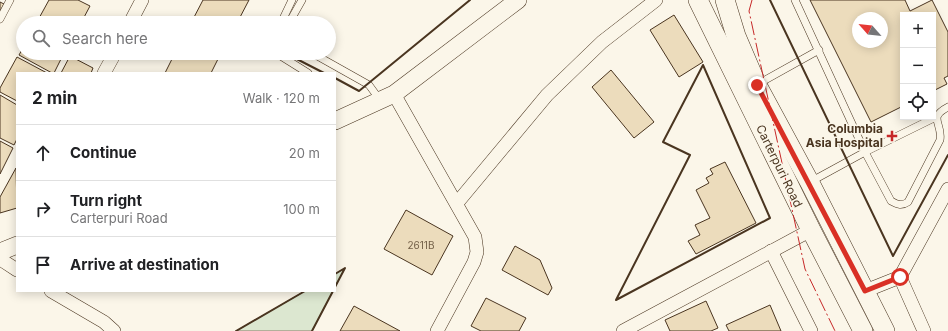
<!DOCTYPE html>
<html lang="en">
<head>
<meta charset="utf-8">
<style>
	:root { --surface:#fff; --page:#f6f6f6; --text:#202124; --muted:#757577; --line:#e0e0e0 }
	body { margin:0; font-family:Inter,sans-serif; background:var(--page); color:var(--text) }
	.controls { position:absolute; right:12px; top:12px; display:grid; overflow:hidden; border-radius:0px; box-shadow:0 2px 10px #0003 }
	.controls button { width:36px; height:36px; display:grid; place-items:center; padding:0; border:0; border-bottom:1px solid var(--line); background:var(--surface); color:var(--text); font:20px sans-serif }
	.compass { position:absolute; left:852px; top:12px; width:36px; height:36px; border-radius:50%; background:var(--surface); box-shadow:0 2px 10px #0003; rotate:297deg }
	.stop { position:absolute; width:12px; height:12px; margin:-9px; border:3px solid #d93025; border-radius:50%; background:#fff }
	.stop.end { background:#d93025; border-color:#fff; box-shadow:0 1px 4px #0008 }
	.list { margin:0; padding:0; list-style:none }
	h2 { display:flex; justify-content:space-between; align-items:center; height:52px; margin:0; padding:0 16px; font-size:17px }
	h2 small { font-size:13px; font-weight:400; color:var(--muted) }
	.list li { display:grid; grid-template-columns:26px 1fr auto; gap:12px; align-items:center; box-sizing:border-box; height:56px; padding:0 16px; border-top:1px solid var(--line) }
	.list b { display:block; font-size:15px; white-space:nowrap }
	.list p { margin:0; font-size:13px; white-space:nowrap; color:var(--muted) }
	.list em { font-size:13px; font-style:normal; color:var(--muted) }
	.icon { flex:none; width:22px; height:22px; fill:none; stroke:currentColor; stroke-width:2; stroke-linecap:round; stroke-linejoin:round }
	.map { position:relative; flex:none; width:948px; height:331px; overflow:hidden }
	.search { position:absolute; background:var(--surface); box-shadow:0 2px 10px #0003; left:16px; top:16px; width:320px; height:44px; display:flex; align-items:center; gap:10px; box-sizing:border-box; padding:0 14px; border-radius:22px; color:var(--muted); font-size:15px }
	.panel { position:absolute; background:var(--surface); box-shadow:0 2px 10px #0003; left:16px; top:72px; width:320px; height:220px; border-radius:0px }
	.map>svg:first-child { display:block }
	.green { fill:#dce7d0; stroke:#887966 }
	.building { fill:#ecdcbc; stroke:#4a3520; fill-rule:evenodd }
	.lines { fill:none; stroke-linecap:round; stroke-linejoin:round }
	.service-casing { stroke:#4a3520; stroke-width:8 }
	.minor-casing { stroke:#4a3520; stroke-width:14 }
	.tertiary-casing { stroke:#4a3520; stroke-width:18 }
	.secondary-casing { stroke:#4a3520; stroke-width:20 }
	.service { stroke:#fbf6e9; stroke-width:7 }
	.minor { stroke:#fbf6e9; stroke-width:13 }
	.tertiary { stroke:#fbf6e9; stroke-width:17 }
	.secondary { stroke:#fbf6e9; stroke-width:19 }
	.wall { stroke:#4a3520; stroke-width:2 }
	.power { stroke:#c62828; stroke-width:1; stroke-dasharray:14 3 2 3; stroke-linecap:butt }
	.route { stroke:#d93025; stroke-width:5 }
	.poi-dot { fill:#c62828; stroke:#fbf6e9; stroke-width:1.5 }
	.labels { text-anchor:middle; stroke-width:3; stroke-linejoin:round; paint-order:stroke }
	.number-label { font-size:10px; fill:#725f47 }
	.poi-label { font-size:12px; font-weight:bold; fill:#4a3520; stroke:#fbf6e9; text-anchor:end }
	.street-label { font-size:12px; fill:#4a3520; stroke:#fbf6e9 }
</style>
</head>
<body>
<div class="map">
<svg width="948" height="331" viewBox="0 0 948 331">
	<rect width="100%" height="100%" fill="#fbf6e9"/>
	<!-- green -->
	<g class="green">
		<path d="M 345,268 L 335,287 L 335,274 Z"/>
		<path d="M 305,291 L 333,291 L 312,331 L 236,331 Z"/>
	</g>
	<!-- building -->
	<g class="building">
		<path d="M 49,0 L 78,0 L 90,6 L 81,23 L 43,23 L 38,20 Z"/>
		<path d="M 203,0 L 249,0 L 237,23 L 191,23 Z"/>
		<path d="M 810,0 L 905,0 L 910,11 L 932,0 L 948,32 L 948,76 L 944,78 L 947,84 L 933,91 L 933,15 L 903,15 L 903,106 L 871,122 ZM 858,18 L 882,18 L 882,42 L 858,42 Z"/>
		<path d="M 0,2 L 4,4 L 0,12 Z"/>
		<path d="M 674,15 L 703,62 L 679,77 L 650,30 Z"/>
		<path d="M 23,48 L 23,53 L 64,53 L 54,73 L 52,73 L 19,55 Z"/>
		<path d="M 175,53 L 221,53 L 211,73 L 165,73 Z"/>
		<path d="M 70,56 L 93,68 L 91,73 L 61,73 Z"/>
		<path d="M 17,57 L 47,73 L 17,73 L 17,101 L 0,92 L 0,88 Z"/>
		<path d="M 611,70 L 654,122 L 634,138 L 592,87 Z"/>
		<path d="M 0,95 L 17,105 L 17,139 L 14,145 L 0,138 Z"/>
		<path d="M 0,141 L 13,148 L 0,174 Z"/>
		<path d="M 725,162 L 756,223 L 696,254 L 688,241 L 700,235 L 695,225 L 710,218 L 696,190 L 709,183 L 706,178 L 713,174 L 710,169 Z"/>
		<path d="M 16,168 L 17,208 L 0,213 L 0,197 Z"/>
		<path d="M 406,210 L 453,236 L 432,275 L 384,249 Z"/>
		<path d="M 515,246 L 540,260 L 552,288 L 548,295 L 502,270 Z"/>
		<path d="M 486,298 L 526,318 L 519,331 L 481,331 L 471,326 Z"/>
		<path d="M 706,301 L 718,328 L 711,331 L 670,331 L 665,320 Z"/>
		<path d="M 770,305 L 781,331 L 729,331 L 726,325 Z"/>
		<path d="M 354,306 L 400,331 L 340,331 Z"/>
	</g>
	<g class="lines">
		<!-- service casing -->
		<g class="service-casing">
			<g id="service">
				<path d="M 795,0 L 865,152 L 891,201 C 898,205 902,206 908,202 L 940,140 C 943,123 927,118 948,107"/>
				<path d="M 0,19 L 10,0"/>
				<path d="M 281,23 L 292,0"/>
				<path d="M 289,23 L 302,0"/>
				<path d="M 276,53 L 308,73"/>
				<path d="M 312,53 L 369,85 L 380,100"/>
				<path d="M 758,84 L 819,50"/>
				<path d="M 810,182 L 865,152 L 936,117"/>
			</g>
		</g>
		<!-- minor casing -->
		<g class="minor-casing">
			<g id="minor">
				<path d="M 130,23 L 142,0"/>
				<path d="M 104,73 L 115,53"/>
				<path d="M 394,94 L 475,237 L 477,252 L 474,262 L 437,331"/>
				<path d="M 457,203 L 547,95 L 602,42 L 656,0"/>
				<path d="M 771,251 L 811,331"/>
				<path d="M 0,259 L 17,270"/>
				<path d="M 900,277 L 924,331"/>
				<path d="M 51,291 L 104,322 L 114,331"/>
				<path d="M 865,291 L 900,277 L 948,189"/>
				<path d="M 623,331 L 811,230"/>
			</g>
		</g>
		<!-- tertiary casing -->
		<g class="tertiary-casing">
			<g id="tertiary">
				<path d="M 335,121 L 394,94 L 518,0"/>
				<path d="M 0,252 L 17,245"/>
			</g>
		</g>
		<!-- secondary casing -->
		<g class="secondary-casing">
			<g id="secondary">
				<path d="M 698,0 L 811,230 L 863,331"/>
				<path d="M 725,0 L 736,36 L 757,85 L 810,183 L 885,331"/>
			</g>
		</g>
		<!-- service -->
		<use href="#service" class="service"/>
		<!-- minor -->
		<use href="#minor" class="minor"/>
		<!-- tertiary -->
		<use href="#tertiary" class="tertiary"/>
		<!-- secondary -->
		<use href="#secondary" class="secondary"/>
		<!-- wall -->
		<g class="wall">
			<path d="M 770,0 L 893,256 L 948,155"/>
			<path d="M 285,53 L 324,73"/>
			<path d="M 703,65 L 770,218 L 616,300 L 690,155 L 663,142 Z"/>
			<path d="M 335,78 L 359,91 L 470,0"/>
			<path d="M 335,274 L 345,268 L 335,287"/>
			<path d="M 236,331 L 305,291"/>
			<path d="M 312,331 L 333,291"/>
		</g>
		<!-- power -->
		<path class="power" d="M 752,0 L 749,11 L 805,269 L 835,331"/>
	</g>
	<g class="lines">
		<!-- route -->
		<path class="route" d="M 757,85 L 865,291 L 900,277"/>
	</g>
	<!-- markers -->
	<path class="poi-dot" d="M890 130h4v4h4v4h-4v4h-4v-4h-4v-4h4z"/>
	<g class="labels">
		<!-- number labels -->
		<g class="number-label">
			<text x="421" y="249">2611B</text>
		</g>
		<!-- poi labels -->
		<g class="poi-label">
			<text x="883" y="133">Columbia<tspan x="883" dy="14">Asia Hospital</tspan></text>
		</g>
		<!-- street labels -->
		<g class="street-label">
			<text transform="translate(779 166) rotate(64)" y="4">Carterpuri Road</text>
		</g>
	</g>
</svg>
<div class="controls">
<button>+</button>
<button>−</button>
<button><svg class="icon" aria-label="locate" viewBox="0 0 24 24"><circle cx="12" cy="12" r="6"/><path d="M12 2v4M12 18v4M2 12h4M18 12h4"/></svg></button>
</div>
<svg class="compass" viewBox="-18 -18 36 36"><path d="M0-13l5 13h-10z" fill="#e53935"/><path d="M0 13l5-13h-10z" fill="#757577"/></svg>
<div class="stop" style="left:900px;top:277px"></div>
<div class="stop end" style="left:757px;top:85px"></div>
<div class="search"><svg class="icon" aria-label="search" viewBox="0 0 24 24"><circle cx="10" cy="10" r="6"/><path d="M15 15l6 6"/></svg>Search here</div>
<section class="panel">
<h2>2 min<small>Walk · 120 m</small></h2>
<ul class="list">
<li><svg class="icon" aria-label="ahead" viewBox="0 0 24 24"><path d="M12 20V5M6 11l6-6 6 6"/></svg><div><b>Continue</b></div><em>20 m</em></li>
<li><svg class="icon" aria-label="right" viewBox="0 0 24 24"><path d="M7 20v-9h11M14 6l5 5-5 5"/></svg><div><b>Turn right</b><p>Carterpuri Road</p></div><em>100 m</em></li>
<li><svg class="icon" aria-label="arrive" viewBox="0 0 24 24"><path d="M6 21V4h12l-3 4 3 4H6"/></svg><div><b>Arrive at destination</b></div></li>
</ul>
</section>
</div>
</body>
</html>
